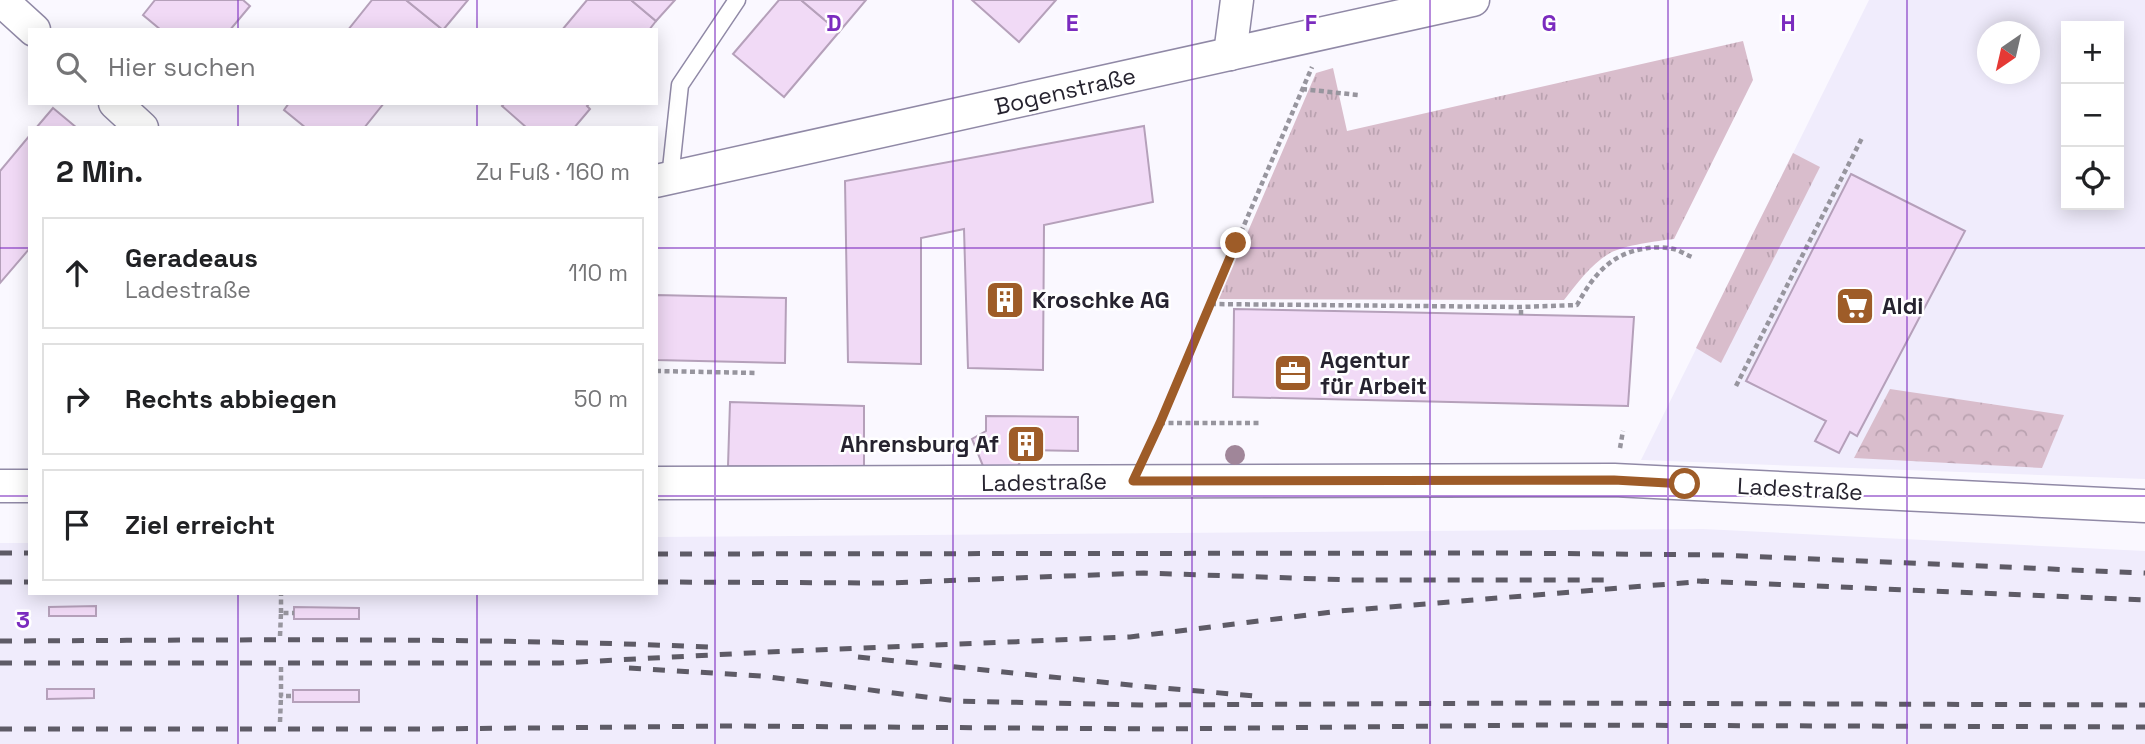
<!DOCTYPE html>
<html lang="de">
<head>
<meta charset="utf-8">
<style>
	:root { --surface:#fff; --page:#f2f2f2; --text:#202124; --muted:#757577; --line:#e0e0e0 }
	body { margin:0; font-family:"Space Grotesk",sans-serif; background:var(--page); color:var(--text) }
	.controls { position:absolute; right:21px; top:21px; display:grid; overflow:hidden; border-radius:0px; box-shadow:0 4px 18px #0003 }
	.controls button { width:63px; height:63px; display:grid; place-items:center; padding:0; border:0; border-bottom:2px solid var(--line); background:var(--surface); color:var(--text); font:35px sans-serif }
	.compass { position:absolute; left:1977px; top:21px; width:63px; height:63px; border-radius:50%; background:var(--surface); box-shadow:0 4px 18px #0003; rotate:214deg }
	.stop { position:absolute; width:21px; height:21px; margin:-16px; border:5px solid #9e5c28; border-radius:50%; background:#fff }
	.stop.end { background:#9e5c28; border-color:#fff; box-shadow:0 2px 7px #0008 }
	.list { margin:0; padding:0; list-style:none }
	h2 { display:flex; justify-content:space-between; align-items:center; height:91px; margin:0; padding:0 28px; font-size:30px }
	h2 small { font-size:23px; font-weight:400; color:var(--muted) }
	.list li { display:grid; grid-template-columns:46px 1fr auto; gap:21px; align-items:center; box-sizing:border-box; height:112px; margin:0 14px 14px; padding:0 14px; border:2px solid var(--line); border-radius:0px }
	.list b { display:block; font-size:26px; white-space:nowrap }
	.list p { margin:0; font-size:23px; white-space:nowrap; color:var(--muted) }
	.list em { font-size:23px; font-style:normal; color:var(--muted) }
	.icon { flex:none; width:38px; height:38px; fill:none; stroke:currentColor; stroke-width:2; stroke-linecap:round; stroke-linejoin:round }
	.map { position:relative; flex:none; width:2145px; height:744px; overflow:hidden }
	.search { position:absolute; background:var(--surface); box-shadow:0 4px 18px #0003; left:28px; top:28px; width:630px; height:77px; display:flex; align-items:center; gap:18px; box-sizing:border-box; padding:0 24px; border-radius:0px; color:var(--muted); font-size:26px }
	.panel { position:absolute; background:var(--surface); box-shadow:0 4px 18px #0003; left:28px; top:126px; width:630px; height:469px; border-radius:0px }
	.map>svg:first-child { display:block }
	.built { fill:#f0ecfc; fill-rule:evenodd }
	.grass { fill:url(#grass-tufts) }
	.forest { fill:url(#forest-crowns) }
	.building { fill:#f1daf6; stroke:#b5a0ba; stroke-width:2 }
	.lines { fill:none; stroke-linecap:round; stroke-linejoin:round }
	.service-casing { stroke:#9089a6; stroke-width:19 }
	.minor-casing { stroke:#9089a6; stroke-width:35 }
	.path { stroke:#97959e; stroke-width:4.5; stroke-dasharray:5 3.5; stroke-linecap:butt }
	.service { stroke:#fff; stroke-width:16 }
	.minor { stroke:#fff; stroke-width:32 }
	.rail { stroke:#5e5b66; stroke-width:5; stroke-dasharray:12 12; stroke-linecap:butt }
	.tree { fill:#a08699 }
	.route { stroke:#9e5c28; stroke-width:9 }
	.grid { fill:none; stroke:#7b2cbf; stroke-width:2; stroke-opacity:0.55 }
	.labels { text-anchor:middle; stroke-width:5; stroke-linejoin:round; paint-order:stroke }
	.street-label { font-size:23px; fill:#26232f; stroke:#fff }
	.poi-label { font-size:23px; font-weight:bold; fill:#26232f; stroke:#fff; text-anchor:start }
	.grid-label { font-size:23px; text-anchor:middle; font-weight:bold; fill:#7b2cbf; stroke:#fff; stroke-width:5; stroke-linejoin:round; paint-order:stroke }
</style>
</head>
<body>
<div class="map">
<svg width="2145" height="744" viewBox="0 0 2145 744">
	<defs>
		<pattern id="grass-tufts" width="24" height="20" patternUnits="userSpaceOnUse" patternTransform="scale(1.75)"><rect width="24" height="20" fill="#d9bdcc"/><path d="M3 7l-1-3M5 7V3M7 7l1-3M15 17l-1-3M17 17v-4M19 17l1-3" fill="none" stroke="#baa2b0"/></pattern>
		<pattern id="forest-crowns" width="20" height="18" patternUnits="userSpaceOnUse" patternTransform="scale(1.75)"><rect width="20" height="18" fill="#d9bdcc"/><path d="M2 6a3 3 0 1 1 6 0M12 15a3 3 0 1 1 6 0" fill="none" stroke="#baa2b0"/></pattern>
	</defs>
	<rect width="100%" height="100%" fill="#faf8ff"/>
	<!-- built -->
	<g class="built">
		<path d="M 1869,0 L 2145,0 L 2145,479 L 1641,460 ZM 2066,26 L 2119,26 L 2119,205 L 2066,205 ZM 1988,32 L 2030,32 L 2030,74 L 1988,74 Z"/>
		<path d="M 1703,529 L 2145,551 L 2145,744 L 0,744 L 0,543 L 30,543 L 30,593 L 656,593 L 656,537 Z"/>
	</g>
	<!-- grass -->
	<g class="grass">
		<path d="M 1743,41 L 1753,80 L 1674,239 C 1657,241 1625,245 1610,253 C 1591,264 1577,284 1564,300 L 1219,299 L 1316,73 L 1333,68 L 1347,131 Z"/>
		<path d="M 1793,153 L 1820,167 L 1721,363 L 1696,348 Z"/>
	</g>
	<!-- forest -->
	<path class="forest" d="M 1890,389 L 2064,415 L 2042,468 L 1854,458 Z"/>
	<!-- building -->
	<g class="building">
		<path d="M 155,0 L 243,0 L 250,6 L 230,30 L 161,30 L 143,15 Z"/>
		<path d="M 372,0 L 406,0 L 443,30 L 348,30 Z"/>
		<path d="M 406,0 L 468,0 L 443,30 Z"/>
		<path d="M 587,0 L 631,0 L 656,21 L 649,30 L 562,30 Z"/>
		<path d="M 631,0 L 675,0 L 656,21 Z"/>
		<path d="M 779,0 L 801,0 L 839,32 L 784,97 L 733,54 Z"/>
		<path d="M 801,0 L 866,0 L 839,32 Z"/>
		<path d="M 972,0 L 1056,0 L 1019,42 Z"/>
		<path d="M 289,103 L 384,103 L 364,128 L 306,128 L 284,110 Z"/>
		<path d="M 505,103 L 590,103 L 587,106 L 590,109 L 574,128 L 527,128 L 502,106 Z"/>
		<path d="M 53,108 L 77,128 L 36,128 Z"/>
		<path d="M 1144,126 L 1153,202 L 1044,225 L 1043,370 L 968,368 L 964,229 L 921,238 L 921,364 L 848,362 L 845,181 Z"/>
		<path d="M 30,135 L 30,248 L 0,283 L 0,171 Z"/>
		<path d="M 1851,174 L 1965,231 L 1857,436 L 1850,432 L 1839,453 L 1815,441 L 1826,421 L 1746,381 Z"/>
		<path d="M 656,295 L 786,298 L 785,363 L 656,360 Z"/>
		<path d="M 1234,309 L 1634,317 L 1628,406 L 1233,397 Z"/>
		<path d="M 730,402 L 864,406 L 864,467 L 728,466 Z"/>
		<path d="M 986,416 L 1078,417 L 1078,451 L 1026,450 L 1018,466 L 983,466 L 972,439 L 986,431 Z"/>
		<path d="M 96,606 L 96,616 L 49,616 L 49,607 Z"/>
		<path d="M 294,607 L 359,608 L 359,619 L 294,619 Z"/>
		<path d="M 47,689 L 94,689 L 94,698 L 47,699 Z"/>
		<rect x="293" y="690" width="66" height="12"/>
	</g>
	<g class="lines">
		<!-- service casing -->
		<g class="service-casing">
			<path id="service" d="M 670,178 L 680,85 L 737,0"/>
		</g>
		<!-- minor casing -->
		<g class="minor-casing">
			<g id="minor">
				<path d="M 1,0 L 34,30"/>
				<path d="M 1230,54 L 1237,0"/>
				<path d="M 115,103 L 142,128"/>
				<path d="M 656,181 L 1473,0"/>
				<path d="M 656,483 L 1614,480 L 2145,506"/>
				<path d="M 0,486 L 30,486"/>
			</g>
		</g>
		<!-- path -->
		<g class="path">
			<path d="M 1302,89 L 1358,95"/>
			<path d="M 1211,304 L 1521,307 L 1577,305 C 1594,274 1611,253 1648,248 C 1657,247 1668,247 1677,250 C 1682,252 1687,255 1692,257"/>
			<path d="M 1521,315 L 1521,307"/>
			<path d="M 656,371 L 757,373"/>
			<path d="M 1736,386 L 1862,138"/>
			<path d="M 1160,423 L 1261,423"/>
			<path d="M 1620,448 L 1623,431"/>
			<path d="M 1147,451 L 1312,67"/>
			<path d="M 281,613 L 281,593"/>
			<path d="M 280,636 L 281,613 L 294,613"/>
			<path d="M 281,667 L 281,696 L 293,696"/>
			<path d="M 280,722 L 281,696"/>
		</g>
		<!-- service -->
		<use href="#service" class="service"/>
		<!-- minor -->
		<use href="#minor" class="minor"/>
		<!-- rail -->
		<g class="rail">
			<path d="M 0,553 L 30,553"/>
			<path d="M 656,554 L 1503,553 L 1721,555 L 2145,573"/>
			<path d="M 1697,581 L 2145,600"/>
			<path d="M 0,582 L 30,582"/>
			<path d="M 656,582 L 887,583 L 1144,573 L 1351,580 L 1610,580"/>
			<path d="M 0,641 C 236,640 472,637 708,647"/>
			<path d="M 858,657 L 1140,686 L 1255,696"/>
			<path d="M 0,663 L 560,663 L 768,652 L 1130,637 L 1340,611 L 1706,581"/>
			<path d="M 629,668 L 761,676 L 957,701 L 1141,705 L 1538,703 L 2145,705"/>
			<path d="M 0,729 L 425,729 L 732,726 L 1160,729 L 1544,725 L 2145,727"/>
		</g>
	</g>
	<!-- trees -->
	<circle class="tree" cx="1235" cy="455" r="10"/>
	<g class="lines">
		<!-- route -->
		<path class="route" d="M 1236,243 L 1160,423 L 1133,481 L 1614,480 L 1685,484"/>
	</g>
	<!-- grid -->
	<path class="grid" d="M 238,0 L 238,30M 477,0 L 477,30M 715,0 L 715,744M 953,0 L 953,744M 1192,0 L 1192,744M 1430,0 L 1430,744M 1668,0 L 1668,744M 1907,0 L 1907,744M 238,103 L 238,128M 477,103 L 477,128M 0,248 L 30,248M 656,248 L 2145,248M 0,496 L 30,496M 656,496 L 2145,496M 238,593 L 238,744M 477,593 L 477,744"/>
	<!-- icons -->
	<defs>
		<g id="building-square" transform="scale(2.0125)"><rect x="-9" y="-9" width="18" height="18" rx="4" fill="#9e5c28" stroke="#fff"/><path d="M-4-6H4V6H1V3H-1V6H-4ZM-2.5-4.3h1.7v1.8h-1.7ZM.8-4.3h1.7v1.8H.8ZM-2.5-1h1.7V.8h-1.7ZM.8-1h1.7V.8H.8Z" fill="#fff"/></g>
		<g id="supermarket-square" transform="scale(2.0125)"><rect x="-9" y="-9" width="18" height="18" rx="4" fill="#9e5c28" stroke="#fff"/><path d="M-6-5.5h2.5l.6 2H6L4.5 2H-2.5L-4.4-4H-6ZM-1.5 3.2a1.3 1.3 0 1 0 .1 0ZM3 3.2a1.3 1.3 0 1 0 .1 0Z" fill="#fff"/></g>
		<g id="office-square" transform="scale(2.0125)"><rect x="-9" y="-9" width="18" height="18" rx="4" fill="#9e5c28" stroke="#fff"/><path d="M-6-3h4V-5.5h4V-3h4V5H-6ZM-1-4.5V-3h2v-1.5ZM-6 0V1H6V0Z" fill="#fff"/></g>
	</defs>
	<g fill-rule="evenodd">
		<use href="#building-square" x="1005" y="300"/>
		<use href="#supermarket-square" x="1855" y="306"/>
		<use href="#office-square" x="1293" y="373"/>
		<use href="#building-square" x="1026" y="444"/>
	</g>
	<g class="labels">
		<!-- street labels -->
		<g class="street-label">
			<text transform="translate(1065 91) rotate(-13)" y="8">Bogenstraße</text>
			<text transform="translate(1044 482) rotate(-1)" y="8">Ladestraße</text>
			<text transform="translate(1800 489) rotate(3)" y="8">Ladestraße</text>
		</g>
		<!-- poi labels -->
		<g class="poi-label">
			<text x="1032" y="308">Kroschke AG</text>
			<text x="1882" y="314">Aldi</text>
			<text x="1320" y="368">Agentur<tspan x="1320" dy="26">für Arbeit</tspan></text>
			<text x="999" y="452" text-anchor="end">Ahrensburg Af</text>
		</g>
	</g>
	<g class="grid-label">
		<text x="834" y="31">D</text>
		<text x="1072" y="31">E</text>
		<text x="1311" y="31">F</text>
		<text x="1549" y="31">G</text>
		<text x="1788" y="31">H</text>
		<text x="23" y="628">3</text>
	</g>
</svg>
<div class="controls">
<button>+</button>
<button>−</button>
<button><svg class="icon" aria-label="locate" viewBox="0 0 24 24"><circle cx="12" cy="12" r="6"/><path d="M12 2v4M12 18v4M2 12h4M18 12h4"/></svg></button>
</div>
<svg class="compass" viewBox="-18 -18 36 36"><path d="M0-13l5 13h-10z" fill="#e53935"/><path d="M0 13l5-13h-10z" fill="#757577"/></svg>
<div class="stop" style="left:1685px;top:484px"></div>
<div class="stop end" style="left:1236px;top:243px"></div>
<div class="search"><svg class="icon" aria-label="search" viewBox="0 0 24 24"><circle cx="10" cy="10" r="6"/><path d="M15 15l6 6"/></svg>Hier suchen</div>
<section class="panel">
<h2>2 Min.<small>Zu Fuß · 160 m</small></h2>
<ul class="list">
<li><svg class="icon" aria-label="ahead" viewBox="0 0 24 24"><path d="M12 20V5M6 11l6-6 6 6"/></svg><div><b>Geradeaus</b><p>Ladestraße</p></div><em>110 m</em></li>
<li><svg class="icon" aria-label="right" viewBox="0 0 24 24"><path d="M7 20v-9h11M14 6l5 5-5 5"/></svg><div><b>Rechts abbiegen</b></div><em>50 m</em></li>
<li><svg class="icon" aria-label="arrive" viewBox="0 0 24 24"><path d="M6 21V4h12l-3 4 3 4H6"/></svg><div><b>Ziel erreicht</b></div></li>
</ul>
</section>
</div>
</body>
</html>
